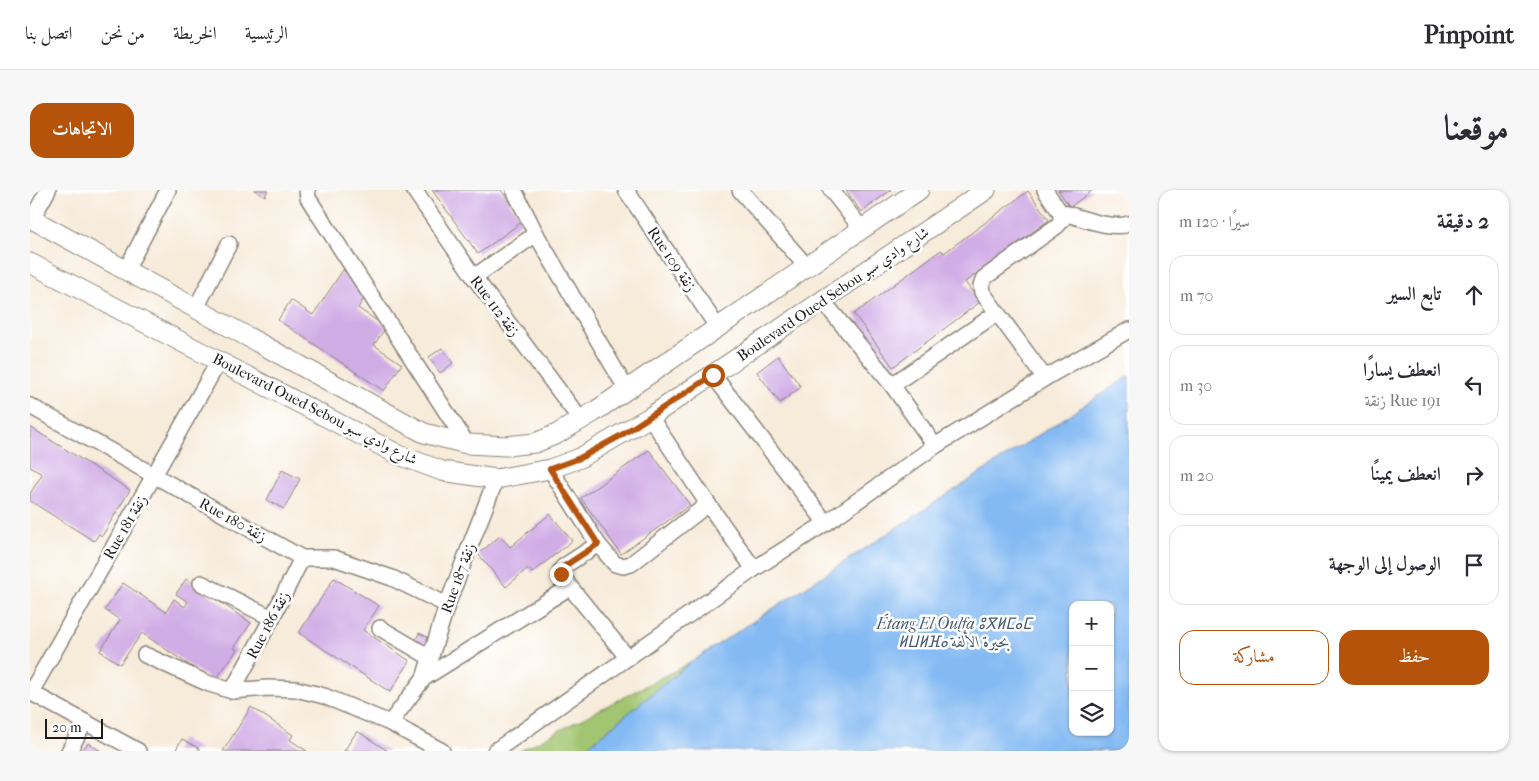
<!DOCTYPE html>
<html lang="ar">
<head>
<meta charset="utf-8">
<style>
	:root { --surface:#fff; --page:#f7f7f7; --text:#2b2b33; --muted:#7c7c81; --line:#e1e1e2; --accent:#b45309 }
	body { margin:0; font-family:"IM FELL French Canon",Amiri,"Noto Sans Tifinagh",serif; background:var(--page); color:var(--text); direction:rtl }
	.controls { position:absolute; right:15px; bottom:15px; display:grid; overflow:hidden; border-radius:10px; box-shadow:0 1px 4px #0004 }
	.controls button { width:45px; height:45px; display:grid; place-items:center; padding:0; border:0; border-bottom:1px solid var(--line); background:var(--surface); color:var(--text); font:25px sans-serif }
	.scale { position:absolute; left:15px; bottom:12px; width:58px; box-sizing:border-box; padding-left:5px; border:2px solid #1c1c1c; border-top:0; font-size:14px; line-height:18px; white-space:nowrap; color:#1c1c1c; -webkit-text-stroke:4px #fff; paint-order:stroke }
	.stop { position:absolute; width:15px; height:15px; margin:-11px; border:4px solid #b45309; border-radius:50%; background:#fff }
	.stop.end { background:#b45309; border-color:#fff; box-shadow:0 1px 5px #0008 }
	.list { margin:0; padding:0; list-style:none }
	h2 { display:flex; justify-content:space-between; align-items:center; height:65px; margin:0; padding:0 20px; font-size:21px }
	h2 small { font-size:16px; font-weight:400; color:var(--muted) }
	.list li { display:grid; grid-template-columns:32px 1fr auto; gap:15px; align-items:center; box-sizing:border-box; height:80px; margin:0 10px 10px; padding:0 10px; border:1px solid var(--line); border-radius:15px }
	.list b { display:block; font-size:19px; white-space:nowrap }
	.list p { margin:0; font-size:16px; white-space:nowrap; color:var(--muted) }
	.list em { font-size:16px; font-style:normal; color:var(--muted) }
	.actions { display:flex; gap:10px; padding:15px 20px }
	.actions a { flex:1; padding:11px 0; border:1px solid var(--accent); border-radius:15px; text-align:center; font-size:18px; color:var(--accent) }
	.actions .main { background:var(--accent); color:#fff }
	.icon { flex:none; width:28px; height:28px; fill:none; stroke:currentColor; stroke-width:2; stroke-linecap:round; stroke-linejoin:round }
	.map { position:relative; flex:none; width:1099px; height:561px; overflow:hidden; direction:ltr; border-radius:15px }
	header { display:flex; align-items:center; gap:30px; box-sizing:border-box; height:70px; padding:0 25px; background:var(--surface); border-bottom:1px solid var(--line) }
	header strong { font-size:24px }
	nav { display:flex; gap:28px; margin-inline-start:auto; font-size:18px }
	.intro { display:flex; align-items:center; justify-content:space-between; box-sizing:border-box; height:120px; padding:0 30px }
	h1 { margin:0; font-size:35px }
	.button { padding:12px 22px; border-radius:15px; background:var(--accent); color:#fff; font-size:18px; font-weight:700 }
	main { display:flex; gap:30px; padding:0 30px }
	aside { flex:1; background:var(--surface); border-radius:15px; box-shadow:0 1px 4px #0004 }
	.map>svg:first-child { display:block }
	.green { fill:#a1c56f; stroke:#5e7046 }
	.water { fill:#84baf3; stroke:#506b88; fill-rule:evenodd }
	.building { fill:#d1ade6 }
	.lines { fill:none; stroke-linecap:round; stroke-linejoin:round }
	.minor-casing { stroke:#8a847a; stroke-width:18 }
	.tertiary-casing { stroke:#8a847a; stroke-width:21 }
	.minor { stroke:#fff; stroke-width:15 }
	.tertiary { stroke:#fff; stroke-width:19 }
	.route { stroke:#b45309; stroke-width:6 }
	.labels { text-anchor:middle; stroke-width:5; stroke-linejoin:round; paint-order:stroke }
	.street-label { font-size:15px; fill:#1c1c1c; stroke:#fff }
	.water-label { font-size:16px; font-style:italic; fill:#465b72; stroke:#fff }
</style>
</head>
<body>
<header>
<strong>Pinpoint</strong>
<nav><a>الرئيسية</a><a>الخريطة</a><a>من نحن</a><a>اتصل بنا</a></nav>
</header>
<div class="intro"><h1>موقعنا</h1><a class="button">الاتجاهات</a></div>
<main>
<aside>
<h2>2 دقيقة<small>سيرًا · 120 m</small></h2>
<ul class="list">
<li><svg class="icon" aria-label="ahead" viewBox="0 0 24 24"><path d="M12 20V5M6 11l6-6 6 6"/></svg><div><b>تابع السير</b></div><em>70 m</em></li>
<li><svg class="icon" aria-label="left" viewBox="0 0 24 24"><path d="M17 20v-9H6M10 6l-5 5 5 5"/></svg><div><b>انعطف يسارًا</b><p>Rue 191 زنقة</p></div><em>30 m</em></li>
<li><svg class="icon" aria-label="right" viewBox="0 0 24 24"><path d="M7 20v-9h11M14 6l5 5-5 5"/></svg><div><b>انعطف يمينًا</b></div><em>20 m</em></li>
<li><svg class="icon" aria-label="arrive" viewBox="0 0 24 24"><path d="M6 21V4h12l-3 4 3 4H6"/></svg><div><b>الوصول إلى الوجهة</b></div></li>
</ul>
<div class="actions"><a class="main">حفظ</a><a>مشاركة</a></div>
</aside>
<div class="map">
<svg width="1099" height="561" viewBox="0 0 1099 561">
	<rect width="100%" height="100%" fill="#fff"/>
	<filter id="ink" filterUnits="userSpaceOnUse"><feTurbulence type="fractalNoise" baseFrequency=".02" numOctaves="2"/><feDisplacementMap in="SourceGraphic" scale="10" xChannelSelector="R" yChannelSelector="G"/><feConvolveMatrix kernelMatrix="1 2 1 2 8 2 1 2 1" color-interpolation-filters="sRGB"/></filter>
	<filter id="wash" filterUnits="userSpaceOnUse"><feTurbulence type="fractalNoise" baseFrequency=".0096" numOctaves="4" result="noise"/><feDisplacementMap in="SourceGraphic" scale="20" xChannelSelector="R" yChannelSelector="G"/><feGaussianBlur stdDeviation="1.12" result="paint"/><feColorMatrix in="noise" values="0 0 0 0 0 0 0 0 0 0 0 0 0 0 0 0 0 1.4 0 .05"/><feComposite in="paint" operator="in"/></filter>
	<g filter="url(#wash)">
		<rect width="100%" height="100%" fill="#f7ebd9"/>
		<!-- green -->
		<path class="green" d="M 661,472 L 552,561 L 490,561 Z"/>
		<!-- water -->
		<path class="water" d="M 1099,186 L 1099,561 L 552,561 L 661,472 ZM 1043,415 L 1080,415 L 1080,542 L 1043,542 Z"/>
		<g id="blocks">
			<!-- building -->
			<g class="building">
				<path d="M 224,0 L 238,0 L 235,6 Z"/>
				<path d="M 402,0 L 471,0 L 493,31 L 448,64 Z"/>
				<path d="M 816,0 L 861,0 L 831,22 Z"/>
				<path d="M 1028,0 L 1063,0 L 1040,17 Z"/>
				<path d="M 998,1 L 1019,30 L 935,92 L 950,112 L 863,177 L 824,124 L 911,60 L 914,63 Z"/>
				<path d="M 313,80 L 333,94 L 328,102 L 335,107 L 328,118 L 356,137 L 344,155 L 372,174 L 354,201 L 248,130 L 261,110 L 283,125 Z"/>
				<path d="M 412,158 L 423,173 L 410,183 L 399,167 Z"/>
				<path d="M 748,166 L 771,197 L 750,213 L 727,182 Z"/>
				<path d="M 0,237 L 100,300 L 72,346 L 69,344 L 64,351 L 0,311 L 0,304 L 12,284 L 0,277 Z"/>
				<path d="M 619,260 L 660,315 L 591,364 L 551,308 Z"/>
				<path d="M 252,280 L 270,289 L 254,319 L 237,310 Z"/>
				<path d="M 520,324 L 542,351 L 502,383 L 498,378 L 476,397 L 448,364 L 470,346 L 480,357 Z"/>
				<path d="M 304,388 L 349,416 L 333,440 L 380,471 L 360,502 L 269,443 Z"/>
				<path d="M 156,389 L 221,433 L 204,458 L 207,460 L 184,492 L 112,443 L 90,474 L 70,461 L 90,430 L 75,420 L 93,393 L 136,422 L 144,409 L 155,417 L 158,412 L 146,404 Z"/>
				<path d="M 389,443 L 399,448 L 395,457 L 385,452 Z"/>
				<path d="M 221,517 L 263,545 L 260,550 L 277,561 L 193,561 Z"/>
				<path d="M 327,541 L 358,561 L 314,561 Z"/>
				<path d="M 152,549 L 170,559 L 168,561 L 145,561 Z"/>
				<path d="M 58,553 L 71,561 L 52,561 Z"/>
			</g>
		</g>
	</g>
	<g filter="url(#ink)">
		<use href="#blocks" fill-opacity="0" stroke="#8a847a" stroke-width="1"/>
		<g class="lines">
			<!-- minor casing -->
			<g class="minor-casing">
				<g id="minor">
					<path d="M 277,0 L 278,8 L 437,254"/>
					<path d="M 384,0 L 444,87 L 550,229"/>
					<path d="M 484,0 L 506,44 L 597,200"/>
					<path d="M 596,0 L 688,138"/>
					<path d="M 710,0 L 777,77"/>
					<path d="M 801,0 L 831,38"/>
					<path d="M 1015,0 L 1030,22 L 1032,30 L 1027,36 L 954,88 L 951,96 L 952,102 L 1015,188"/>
					<path d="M 1030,22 C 1050,27 1080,40 1099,34"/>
					<path d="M 2,29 L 18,0"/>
					<path d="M 96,80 L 138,0"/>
					<path d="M 444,87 L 506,44"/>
					<path d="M 792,110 L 862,195 L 905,256"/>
					<path d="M 166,118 L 199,54"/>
					<path d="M 683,185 L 796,333"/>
					<path d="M 862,195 L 967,123"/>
					<path d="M 0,216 L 272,368 L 304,368 L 362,388 L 417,415"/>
					<path d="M 620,227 L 678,314 L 724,379"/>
					<path d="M 520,279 L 568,354 L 585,374 L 593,376 L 601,374 L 678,314"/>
					<path d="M 568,354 L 533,377 L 531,380 L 531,384 L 540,397 L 597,467"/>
					<path d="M 171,393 L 242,428"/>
					<path d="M 350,438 L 401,468"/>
					<path d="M 115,465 L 177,493 L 202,501 L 238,498 L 266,499 L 294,506 L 360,533 L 412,561"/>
					<path d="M 394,488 L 417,415 L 466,289"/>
					<path d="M 202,501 L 242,428 L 272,368"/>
					<path d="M 0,502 L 108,561"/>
					<path d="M 1,502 L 189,171"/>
					<path d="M 360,533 L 394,488 L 540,397"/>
					<path d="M 39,561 L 55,532"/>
					<path d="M 465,561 L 724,379 L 796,333 L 905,256 L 1015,188 L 1099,140"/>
				</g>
			</g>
			<!-- tertiary casing -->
			<g class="tertiary-casing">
				<g id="tertiary">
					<path d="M 0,28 L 394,243 L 437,254 L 476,256 L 505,253 L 527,244 L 564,222 L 889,0"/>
					<path d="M 0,73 L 369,265 L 412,281 L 466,289 L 520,279 L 550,268 L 620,227 L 956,0"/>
				</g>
			</g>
			<!-- minor -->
			<use href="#minor" class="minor"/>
			<!-- tertiary -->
			<use href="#tertiary" class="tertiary"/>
		</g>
	</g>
	<g class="lines" filter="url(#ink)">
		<!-- route -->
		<path class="route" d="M 531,384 L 533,377 L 568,354 L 520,279 L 550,268 L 590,246 L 683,185"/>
	</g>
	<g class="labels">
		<!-- street labels -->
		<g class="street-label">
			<text transform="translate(642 69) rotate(56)" y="5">Rue 109 زنقة</text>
			<text transform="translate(803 104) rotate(-34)" y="5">Boulevard Oued Sebou شارع وادي سبو</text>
			<text transform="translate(465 116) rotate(53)" y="5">Rue 112 زنقة</text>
			<text transform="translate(285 219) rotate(27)" y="5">Boulevard Oued Sebou شارع وادي سبو</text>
			<text transform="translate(203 330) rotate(29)" y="5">Rue 180 زنقة</text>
			<text transform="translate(95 337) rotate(-60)" y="5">Rue 181 زنقة</text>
			<text transform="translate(428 388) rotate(-70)" y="5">Rue 187 زنقة</text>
			<text transform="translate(238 435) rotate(-62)" y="5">Rue 186 زنقة</text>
		</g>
		<!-- water labels -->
		<g class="water-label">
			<text x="924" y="439">Étang El Oulfa ⵓⴳⵍⵎⴰⵎ<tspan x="924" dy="18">ⵍⵡⵍⴼⴰ بحيرة الألفة</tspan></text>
		</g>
	</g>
</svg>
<div class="controls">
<button>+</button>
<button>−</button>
<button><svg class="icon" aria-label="layers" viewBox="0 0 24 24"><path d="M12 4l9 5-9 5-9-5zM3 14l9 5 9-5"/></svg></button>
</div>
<div class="scale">20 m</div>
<div class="stop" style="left:683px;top:185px"></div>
<div class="stop end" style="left:531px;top:384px"></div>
</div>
</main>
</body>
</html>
